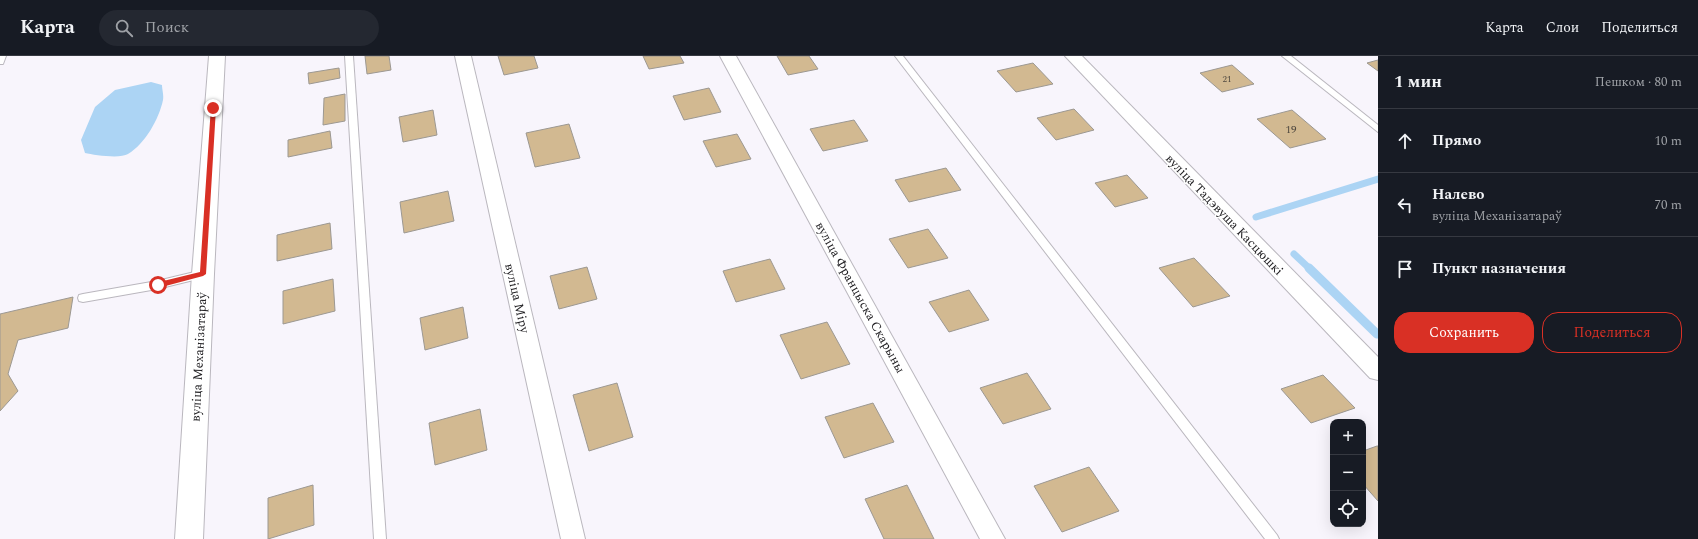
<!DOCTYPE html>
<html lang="ru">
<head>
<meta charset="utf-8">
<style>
	:root { --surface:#171b24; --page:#242831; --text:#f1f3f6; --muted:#9ea1a6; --line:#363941; --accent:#d93025 }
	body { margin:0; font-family:Spectral,serif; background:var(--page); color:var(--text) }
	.controls { position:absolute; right:12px; bottom:12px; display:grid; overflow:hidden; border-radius:8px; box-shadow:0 4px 16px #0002 }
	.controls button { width:36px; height:36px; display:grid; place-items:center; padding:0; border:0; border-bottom:1px solid var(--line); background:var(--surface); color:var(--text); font:20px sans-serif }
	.stop { position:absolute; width:12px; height:12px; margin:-9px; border:3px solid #d93025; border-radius:50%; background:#fff }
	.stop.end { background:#d93025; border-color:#fff; box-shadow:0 1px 4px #0008 }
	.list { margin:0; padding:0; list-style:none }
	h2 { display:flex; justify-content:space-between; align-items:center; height:52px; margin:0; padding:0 16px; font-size:17px }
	h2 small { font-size:13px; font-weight:400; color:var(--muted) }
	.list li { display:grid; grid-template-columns:26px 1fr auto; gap:12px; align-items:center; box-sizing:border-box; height:64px; padding:0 16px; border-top:1px solid var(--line) }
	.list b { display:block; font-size:15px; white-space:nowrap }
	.list p { margin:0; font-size:13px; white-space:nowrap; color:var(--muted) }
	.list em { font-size:13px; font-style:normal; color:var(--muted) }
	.actions { display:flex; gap:8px; padding:12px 16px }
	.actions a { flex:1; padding:9px 0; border:1px solid var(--accent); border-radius:16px; text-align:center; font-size:14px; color:var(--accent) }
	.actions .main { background:var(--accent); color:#fff }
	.icon { flex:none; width:22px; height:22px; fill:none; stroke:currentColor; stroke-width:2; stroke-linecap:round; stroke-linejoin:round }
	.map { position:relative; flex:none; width:1378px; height:483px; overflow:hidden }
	header { display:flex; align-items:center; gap:24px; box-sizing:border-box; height:56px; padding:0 20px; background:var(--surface); border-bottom:1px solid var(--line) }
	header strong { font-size:19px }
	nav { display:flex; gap:22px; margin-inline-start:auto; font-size:14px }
	.search { width:280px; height:36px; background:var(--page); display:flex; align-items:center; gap:10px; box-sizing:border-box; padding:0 14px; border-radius:22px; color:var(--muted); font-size:15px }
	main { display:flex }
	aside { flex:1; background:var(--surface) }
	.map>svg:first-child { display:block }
	.water { fill:#acd4f4 }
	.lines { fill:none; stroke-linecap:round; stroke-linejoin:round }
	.stream-far1 { stroke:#acd4f4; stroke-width:7 }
	.stream { stroke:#acd4f4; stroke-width:9 }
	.building { fill:#d2b991; stroke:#9c9892 }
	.service-casing { stroke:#bab7be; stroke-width:2 }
	.minor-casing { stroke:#bab7be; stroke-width:2 }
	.tertiary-casing { stroke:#bab7be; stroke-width:2 }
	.service { fill:#fff; fill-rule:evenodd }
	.minor { fill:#fff; fill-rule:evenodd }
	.tertiary { fill:#fff; fill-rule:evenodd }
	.route { fill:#d93025 }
	.labels { text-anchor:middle; stroke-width:3; stroke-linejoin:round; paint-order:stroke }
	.far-number-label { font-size:9px; fill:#4e473f }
	.number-label { font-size:11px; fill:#4e473f }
	.street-label { font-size:13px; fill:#222124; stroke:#fff }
</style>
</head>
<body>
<header>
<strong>Карта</strong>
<div class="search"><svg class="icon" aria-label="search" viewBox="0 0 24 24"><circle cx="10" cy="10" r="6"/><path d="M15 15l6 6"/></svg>Поиск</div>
<nav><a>Карта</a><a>Слои</a><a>Поделиться</a></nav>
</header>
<main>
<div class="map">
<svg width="1378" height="483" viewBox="0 0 1378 483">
	<rect width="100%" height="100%" fill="#f8f5fc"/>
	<!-- water -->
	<path class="water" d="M 151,26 L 162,29 C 162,33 164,40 163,44 C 159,63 145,88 128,98 C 120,103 94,99 85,97 L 81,84 L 95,51 L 115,34 Z"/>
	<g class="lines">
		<!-- stream-far1 -->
		<g class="stream-far1">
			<path d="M 1256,161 L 1378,123"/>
			<path d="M 1294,198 L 1310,213"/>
		</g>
		<!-- stream -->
		<path class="stream" d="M 1309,212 L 1377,278"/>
	</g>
	<!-- building -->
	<g class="building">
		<path d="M 365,0 L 389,0 L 391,14 L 367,18 Z"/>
		<path d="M 498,0 L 534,0 L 538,12 L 504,19 Z"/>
		<path d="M 643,0 L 680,0 L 684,7 L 649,13 Z"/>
		<path d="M 777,0 L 809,0 L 818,13 L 788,19 Z"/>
		<path d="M 1378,4 L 1378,15 L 1367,7 Z"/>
		<path d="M 1033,7 L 1053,28 L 1016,36 L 997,15 Z"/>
		<path d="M 1232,9 L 1254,28 L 1222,36 L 1200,17 Z"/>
		<path d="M 339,12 L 340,22 L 309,28 L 308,17 Z"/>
		<path d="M 709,32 L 721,56 L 684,64 L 673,40 Z"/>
		<path d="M 345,38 L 345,65 L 323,69 L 324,42 Z"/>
		<path d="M 1074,53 L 1094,74 L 1056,84 L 1037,62 Z"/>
		<path d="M 433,54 L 437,79 L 403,86 L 399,61 Z"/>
		<path d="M 1292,54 L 1326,83 L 1290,92 L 1257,63 Z"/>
		<path d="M 854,64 L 868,85 L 823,95 L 810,73 Z"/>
		<path d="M 569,68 L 580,102 L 535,111 L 526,77 Z"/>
		<path d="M 330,75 L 332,92 L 288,101 L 288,84 Z"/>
		<path d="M 737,78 L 751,103 L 716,111 L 703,85 Z"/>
		<path d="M 946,112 L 961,134 L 909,146 L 895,124 Z"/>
		<path d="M 1127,119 L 1148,142 L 1115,151 L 1095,127 Z"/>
		<path d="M 448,135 L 454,165 L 404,177 L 400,146 Z"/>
		<path d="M 330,167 L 332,193 L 277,205 L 277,179 Z"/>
		<path d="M 928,173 L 948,202 L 908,212 L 889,183 Z"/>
		<path d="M 1194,202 L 1230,240 L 1193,251 L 1159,212 Z"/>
		<path d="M 770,203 L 785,233 L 736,246 L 723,215 Z"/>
		<path d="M 587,211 L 597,243 L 559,253 L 550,220 Z"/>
		<path d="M 333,223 L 335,255 L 283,268 L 283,235 Z"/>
		<path d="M 969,234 L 989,264 L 949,276 L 929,246 Z"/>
		<path d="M 73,241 L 68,272 L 18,284 L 8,318 L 18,335 L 0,355 L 0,258 Z"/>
		<path d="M 463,251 L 468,282 L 425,294 L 420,262 Z"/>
		<path d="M 827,266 L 850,308 L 801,323 L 780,279 Z"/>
		<path d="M 1027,317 L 1051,353 L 1003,368 L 980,332 Z"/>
		<path d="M 1323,319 L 1355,352 L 1311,367 L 1281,333 Z"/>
		<path d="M 617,327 L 633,381 L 589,395 L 573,339 Z"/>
		<path d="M 873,347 L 894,386 L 844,402 L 825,361 Z"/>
		<path d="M 480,353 L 487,394 L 435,409 L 429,367 Z"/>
		<path d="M 1377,390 L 1378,390 L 1378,445 L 1363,428 L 1363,395 Z"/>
		<path d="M 1089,411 L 1119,455 L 1062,476 L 1034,430 Z"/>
		<path d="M 313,429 L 314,469 L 268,483 L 268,442 Z"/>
		<path d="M 907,429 L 934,483 L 884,483 L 865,443 Z"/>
	</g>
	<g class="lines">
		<!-- service casing -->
		<g class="service-casing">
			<g id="service">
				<path d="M 0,0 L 6,0 L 3,8 L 0,8 Z"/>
				<path d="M 345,0 L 353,0 L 386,483 L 374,483 Z"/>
				<path d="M 895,0 L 903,0 L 1277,479 L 1279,483 L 1265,483 Z"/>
				<path d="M 1282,0 L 1291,0 L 1378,69 L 1378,76 Z"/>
				<path d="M 203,214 L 206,215 L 208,218 L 206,221 L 157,233 L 83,246 L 79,245 L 78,242 L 79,239 L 83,238 L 157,225 Z"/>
			</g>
		</g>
		<!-- minor casing -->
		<g class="minor-casing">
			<g id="minor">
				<path d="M 455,0 L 471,0 L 585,483 L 561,483 Z"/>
				<path d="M 720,0 L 736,0 L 1005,483 L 980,483 Z"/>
				<path d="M 1065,0 L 1082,0 L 1378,301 L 1378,324 L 1370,322 Z"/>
			</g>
		</g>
		<!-- tertiary casing -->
		<g class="tertiary-casing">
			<path id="tertiary" d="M 209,0 L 225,0 L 214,218 L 203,483 L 175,483 L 192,218 Z"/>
		</g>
		<!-- service -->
		<use href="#service" class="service"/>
		<!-- minor -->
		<use href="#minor" class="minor"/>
		<!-- tertiary -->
		<use href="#tertiary" class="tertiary"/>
	</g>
	<!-- route -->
	<path class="route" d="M 211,50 L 216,52 L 206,218 L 203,220 L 158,232 L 154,229 L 155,227 L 200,216 Z"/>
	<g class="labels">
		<!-- far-number labels -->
		<g class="far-number-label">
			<text x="1227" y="26">21</text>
		</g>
		<!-- number labels -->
		<g class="number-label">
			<text x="1291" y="77">19</text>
		</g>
		<!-- street labels -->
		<g class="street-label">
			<text transform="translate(1225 158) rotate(46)" y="5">вуліца Тадэвуша Касцюшкі</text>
			<text transform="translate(861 241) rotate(61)" y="5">вуліца Францыска Скарыны</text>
			<text transform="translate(518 242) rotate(77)" y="5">вуліца Міру</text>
			<text transform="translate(198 301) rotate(-87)" y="5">вуліца Механізатараў</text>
		</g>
	</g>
</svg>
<div class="controls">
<button>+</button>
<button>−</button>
<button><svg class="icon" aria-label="locate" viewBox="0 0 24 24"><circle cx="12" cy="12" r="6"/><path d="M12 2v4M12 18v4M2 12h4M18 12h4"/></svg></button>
</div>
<div class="stop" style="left:158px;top:229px"></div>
<div class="stop end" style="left:213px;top:52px"></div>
</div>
<aside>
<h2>1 мин<small>Пешком · 80 m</small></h2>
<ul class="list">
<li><svg class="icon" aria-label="ahead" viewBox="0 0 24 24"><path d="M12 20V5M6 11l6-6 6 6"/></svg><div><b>Прямо</b></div><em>10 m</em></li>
<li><svg class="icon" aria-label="left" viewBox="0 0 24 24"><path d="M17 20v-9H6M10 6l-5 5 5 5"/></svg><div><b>Налево</b><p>вуліца Механізатараў</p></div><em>70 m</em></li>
<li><svg class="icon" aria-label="arrive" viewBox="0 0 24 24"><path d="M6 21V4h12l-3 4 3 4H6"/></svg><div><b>Пункт назначения</b></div></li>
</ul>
<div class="actions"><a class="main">Сохранить</a><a>Поделиться</a></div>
</aside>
</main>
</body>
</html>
